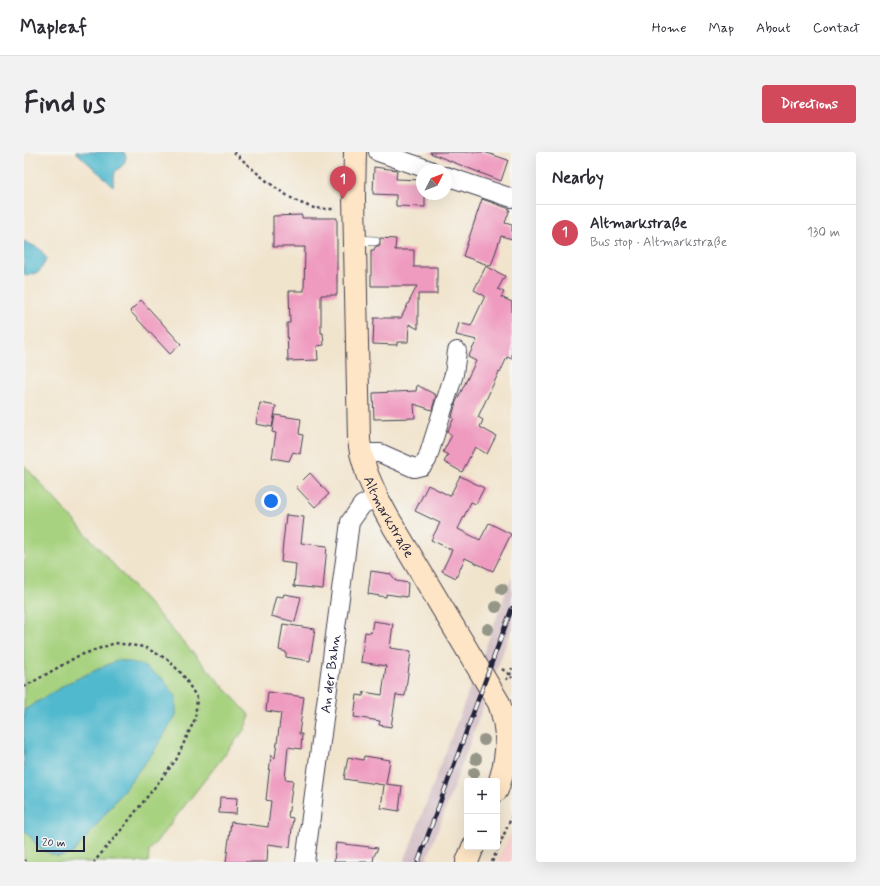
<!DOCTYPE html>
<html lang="en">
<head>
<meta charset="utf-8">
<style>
	:root { --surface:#fff; --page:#f2f2f3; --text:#2b2b33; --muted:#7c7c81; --line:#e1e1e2; --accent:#d1495b }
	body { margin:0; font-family:Mynerve,sans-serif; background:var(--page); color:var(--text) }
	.controls { position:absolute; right:12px; bottom:12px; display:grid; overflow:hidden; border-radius:4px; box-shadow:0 4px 16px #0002 }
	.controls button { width:36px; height:36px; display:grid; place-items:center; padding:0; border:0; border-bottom:1px solid var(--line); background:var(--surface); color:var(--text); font:20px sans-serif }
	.compass { position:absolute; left:392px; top:12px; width:36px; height:36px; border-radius:50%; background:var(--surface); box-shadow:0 4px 16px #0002; rotate:48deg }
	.scale { position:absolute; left:12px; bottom:10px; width:49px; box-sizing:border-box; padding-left:4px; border:2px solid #22223b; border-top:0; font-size:11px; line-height:14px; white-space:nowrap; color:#22223b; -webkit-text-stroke:3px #f6f6f2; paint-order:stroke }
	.you { position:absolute; left:247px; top:349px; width:14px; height:14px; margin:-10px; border:3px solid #fff; border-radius:50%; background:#1a73e8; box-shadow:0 0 0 6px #1a73e833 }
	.badge { display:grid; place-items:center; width:26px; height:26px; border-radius:50%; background:var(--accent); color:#fff; font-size:13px; font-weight:700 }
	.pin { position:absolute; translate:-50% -33px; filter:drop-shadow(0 1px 2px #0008) }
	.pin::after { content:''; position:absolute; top:21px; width:14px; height:12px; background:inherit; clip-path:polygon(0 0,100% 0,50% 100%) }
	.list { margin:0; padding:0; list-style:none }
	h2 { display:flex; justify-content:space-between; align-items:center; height:52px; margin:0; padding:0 16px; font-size:17px }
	h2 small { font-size:13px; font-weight:400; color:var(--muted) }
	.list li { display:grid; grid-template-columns:26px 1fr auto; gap:12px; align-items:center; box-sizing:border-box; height:56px; padding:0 16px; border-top:1px solid var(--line) }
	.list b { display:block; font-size:15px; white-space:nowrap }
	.list p { margin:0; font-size:13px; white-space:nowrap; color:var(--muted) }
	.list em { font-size:13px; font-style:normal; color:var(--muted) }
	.map { position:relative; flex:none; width:488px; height:710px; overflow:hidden; border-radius:4px }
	header { display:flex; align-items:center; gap:24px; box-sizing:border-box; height:56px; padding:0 20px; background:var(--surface); border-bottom:1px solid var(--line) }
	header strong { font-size:19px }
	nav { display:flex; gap:22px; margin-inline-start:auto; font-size:14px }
	.intro { display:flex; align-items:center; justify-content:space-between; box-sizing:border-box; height:96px; padding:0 24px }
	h1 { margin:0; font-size:28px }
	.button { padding:10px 18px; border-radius:4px; background:var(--accent); color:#fff; font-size:14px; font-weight:700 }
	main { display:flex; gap:24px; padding:0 24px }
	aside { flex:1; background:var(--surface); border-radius:4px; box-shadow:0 4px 16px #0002 }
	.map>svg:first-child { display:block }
	.built { fill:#f7d0cf }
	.railway { fill:#d2bec5 }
	.green { fill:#a7d27f; stroke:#647a5d }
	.water { fill:#51b9ce; stroke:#3a6e84 }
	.building { fill:#ef9bc0 }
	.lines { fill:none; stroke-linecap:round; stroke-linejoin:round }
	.service-casing { stroke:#413f51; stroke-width:10 }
	.minor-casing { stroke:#413f51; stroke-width:20 }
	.secondary-casing { stroke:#413f51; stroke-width:24 }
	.path { stroke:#413f51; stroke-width:2.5; stroke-dasharray:3 3; stroke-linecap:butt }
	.service { stroke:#fff; stroke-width:9 }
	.minor { stroke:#fff; stroke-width:18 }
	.secondary { stroke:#fde5c5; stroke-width:22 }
	.rail-casing { stroke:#22223b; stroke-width:4.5 }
	.rail { stroke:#f6f6f2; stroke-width:3; stroke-dasharray:9; stroke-linecap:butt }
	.tree { fill:#959688 }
	.labels { text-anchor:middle; stroke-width:3; stroke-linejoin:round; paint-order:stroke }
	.street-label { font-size:14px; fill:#22223b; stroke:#f6f6f2 }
</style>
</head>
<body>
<header>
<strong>Mapleaf</strong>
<nav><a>Home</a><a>Map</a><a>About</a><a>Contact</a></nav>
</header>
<div class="intro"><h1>Find us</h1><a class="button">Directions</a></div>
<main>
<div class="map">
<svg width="488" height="710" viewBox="0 0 488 710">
	<rect width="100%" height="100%" fill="#f6f6f2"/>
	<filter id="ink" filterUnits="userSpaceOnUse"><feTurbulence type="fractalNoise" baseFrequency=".025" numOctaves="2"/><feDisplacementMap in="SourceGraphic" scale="8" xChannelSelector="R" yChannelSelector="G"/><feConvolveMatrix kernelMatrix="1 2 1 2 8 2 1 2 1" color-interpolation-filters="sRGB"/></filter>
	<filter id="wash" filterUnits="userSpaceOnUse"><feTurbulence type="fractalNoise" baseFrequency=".012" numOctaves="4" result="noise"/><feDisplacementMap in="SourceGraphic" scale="16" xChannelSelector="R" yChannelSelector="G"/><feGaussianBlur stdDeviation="0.9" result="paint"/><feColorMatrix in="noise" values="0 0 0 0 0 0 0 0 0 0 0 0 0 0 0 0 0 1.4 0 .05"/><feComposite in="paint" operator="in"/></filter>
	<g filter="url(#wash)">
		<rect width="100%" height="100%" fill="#f1e4cd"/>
		<!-- built -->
		<path class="built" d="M 488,679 L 488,710 L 473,710 Z"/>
		<!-- railway -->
		<path class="railway" d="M 488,425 L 488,476 L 402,710 L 380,710 Z"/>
		<!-- green -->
		<path class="green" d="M 0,313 L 226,564 L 220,578 L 125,699 L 124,710 L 0,710 Z"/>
		<!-- water -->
		<g class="water">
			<path d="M 52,0 L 100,0 L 102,5 L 100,12 L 91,20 L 89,34 Z"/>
			<path d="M 0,89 L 16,97 L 23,107 L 15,120 L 2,124 L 0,122 Z"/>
			<path d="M 94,508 L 116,512 L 139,527 L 152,544 L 152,564 L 130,599 L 71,675 L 48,702 L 33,704 L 16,697 L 0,677 L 0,558 L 44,531 Z"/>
		</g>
		<g id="blocks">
			<!-- building -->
			<g class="building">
				<path d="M 406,0 L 460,0 L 484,8 L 477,29 L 406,1 Z"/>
				<path d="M 350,15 L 373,18 L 372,27 L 398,28 L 398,42 L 401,42 L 401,55 L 372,54 L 372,43 L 349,42 Z"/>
				<path d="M 458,47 L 486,57 L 481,71 L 488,73 L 488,87 L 477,84 L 467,114 L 439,104 Z"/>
				<path d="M 278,63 L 278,66 L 313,66 L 313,143 L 297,143 L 297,181 L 299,181 L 300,193 L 293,194 L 294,208 L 264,209 L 263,171 L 266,171 L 265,139 L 280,139 L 281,95 L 249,95 L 249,64 Z"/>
				<path d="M 356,86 L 372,87 L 371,98 L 390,98 L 390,115 L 413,115 L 413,142 L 394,142 L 394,177 L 385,172 L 384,190 L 373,190 L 373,193 L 349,192 L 350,166 L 377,166 L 393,134 L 347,134 L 347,98 L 350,98 L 351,95 L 356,93 Z"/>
				<path d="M 462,114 L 481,124 L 474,137 L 480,140 L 477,145 L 488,150 L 488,207 L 483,205 L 476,221 L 475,220 L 454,265 L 459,268 L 456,275 L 472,284 L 463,302 L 451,295 L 438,320 L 420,310 L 424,303 L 419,300 L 428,283 L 423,280 L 430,266 L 428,265 L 432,250 L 452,209 L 444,205 L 453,188 L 432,183 L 435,171 L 447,174 L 461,144 L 450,138 Z"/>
				<path d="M 117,148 L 157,192 L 146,202 L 106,159 Z"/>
				<path d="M 393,233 L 412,243 L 408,258 L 390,252 L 391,266 L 350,267 L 349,241 L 392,239 Z"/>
				<path d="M 236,251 L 252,254 L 248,275 L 232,272 Z"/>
				<path d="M 251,263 L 277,267 L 275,282 L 279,283 L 276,302 L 269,300 L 265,309 L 248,306 L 252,281 L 248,280 Z"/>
				<path d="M 286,321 L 305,342 L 291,355 L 272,335 Z"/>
				<path d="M 436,324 L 460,336 L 452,352 L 447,350 L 434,377 L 456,388 L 465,371 L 487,382 L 469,419 L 441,406 L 432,426 L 418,419 L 428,398 L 407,388 L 416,371 L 391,359 L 404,333 L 426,344 Z"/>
				<path d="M 262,363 L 280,365 L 277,391 L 303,394 L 299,437 L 270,434 L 272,412 L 257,410 Z"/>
				<path d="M 347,419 L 367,422 L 372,429 L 384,431 L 383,445 L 362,442 L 362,445 L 344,442 Z"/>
				<path d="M 260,442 L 277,445 L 271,470 L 247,464 L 252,444 L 259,445 Z"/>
				<path d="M 349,469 L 369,472 L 366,496 L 387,499 L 381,544 L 372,543 L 367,575 L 355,573 L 356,569 L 330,565 L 333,543 L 339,544 L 340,540 L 358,543 L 362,514 L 337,510 L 341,480 L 347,481 Z"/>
				<path d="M 259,472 L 291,477 L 286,509 L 262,505 L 262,500 L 255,498 Z"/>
				<path d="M 244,540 L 280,545 L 275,582 L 278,582 L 277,597 L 264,595 L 261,627 L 269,628 L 264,665 L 269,666 L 266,695 L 244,692 L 243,710 L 202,710 L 207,670 L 244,675 L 247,649 L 242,648 L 247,603 L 251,606 L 257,561 L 242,559 Z"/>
				<path d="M 340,604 L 366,608 L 362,632 L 378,634 L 375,659 L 357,656 L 360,633 L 320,627 L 324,605 L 339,608 Z"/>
				<path d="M 196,645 L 213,646 L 212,662 L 195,661 Z"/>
				<path d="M 312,691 L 354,696 L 350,704 L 349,710 L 310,710 Z"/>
			</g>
		</g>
	</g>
	<g filter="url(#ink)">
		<use href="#blocks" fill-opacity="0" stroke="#413f51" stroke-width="1"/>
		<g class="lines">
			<!-- service casing -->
			<g class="service-casing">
				<path id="service" d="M 331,88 L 351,89"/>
			</g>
			<!-- minor casing -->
			<g class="minor-casing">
				<g id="minor">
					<path d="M 354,0 L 406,18"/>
					<path d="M 422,24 L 488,46"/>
					<path d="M 337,301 L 356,301 L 390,316 L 398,314 L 403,308 L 430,222 L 433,199"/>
					<path id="s1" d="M 281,710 L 326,370 L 338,353 L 353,345"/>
				</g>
			</g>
			<!-- secondary casing -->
			<g class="secondary-casing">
				<g id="secondary">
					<path id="s2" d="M 331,0 L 330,45 L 335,288 L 337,301 L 343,322 L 353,345 L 365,367 L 475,551 C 486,583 484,606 473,638"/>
					<path d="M 443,710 L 449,695"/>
				</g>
			</g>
			<!-- path -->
			<g class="path">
				<path d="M 210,0 C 230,19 264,50 291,56 C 298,57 305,57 312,57"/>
				<path d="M 478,517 L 486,523 L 488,526"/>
				<path d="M 482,528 L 486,523 L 488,516"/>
				<path d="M 0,535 L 54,504 L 91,491 L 120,495 L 143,507 L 159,523 L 173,546 L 171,567 L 152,608 L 98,677 L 70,710"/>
				<path d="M 0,708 L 2,710"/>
				<path d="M 468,710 L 488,664"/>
			</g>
			<!-- service -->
			<use href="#service" class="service"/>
			<!-- minor -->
			<use href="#minor" class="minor"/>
			<!-- secondary -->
			<use href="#secondary" class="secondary"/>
			<!-- rail casing -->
			<g class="rail-casing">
				<path id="rail" d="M 394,710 L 488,456"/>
			</g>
			<!-- rail -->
			<use href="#rail" class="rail"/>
		</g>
		<!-- trees -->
		<g class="tree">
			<circle cx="478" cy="437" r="6"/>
			<circle cx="472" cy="455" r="6"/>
			<circle cx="464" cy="477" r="6"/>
			<circle cx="460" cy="588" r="6"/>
			<circle cx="452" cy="607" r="6"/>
			<circle cx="450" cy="621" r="6"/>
		</g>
	</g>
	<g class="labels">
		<!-- street labels -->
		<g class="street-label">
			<text dy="5" stroke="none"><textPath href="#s2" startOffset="371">Altmarkstraße</textPath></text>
			<text dy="5" stroke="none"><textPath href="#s1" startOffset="190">An der Bahn</textPath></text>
		</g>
	</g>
</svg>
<div class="controls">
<button>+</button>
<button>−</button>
</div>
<svg class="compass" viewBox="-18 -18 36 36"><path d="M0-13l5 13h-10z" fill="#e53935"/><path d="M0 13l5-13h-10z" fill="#7c7c81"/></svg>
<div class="scale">20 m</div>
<div class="you"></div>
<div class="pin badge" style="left:319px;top:47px">1</div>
</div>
<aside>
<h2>Nearby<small></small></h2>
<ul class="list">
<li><span class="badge">1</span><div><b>Altmarkstraße</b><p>Bus stop · Altmarkstraße</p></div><em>130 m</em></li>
</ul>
</aside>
</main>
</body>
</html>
